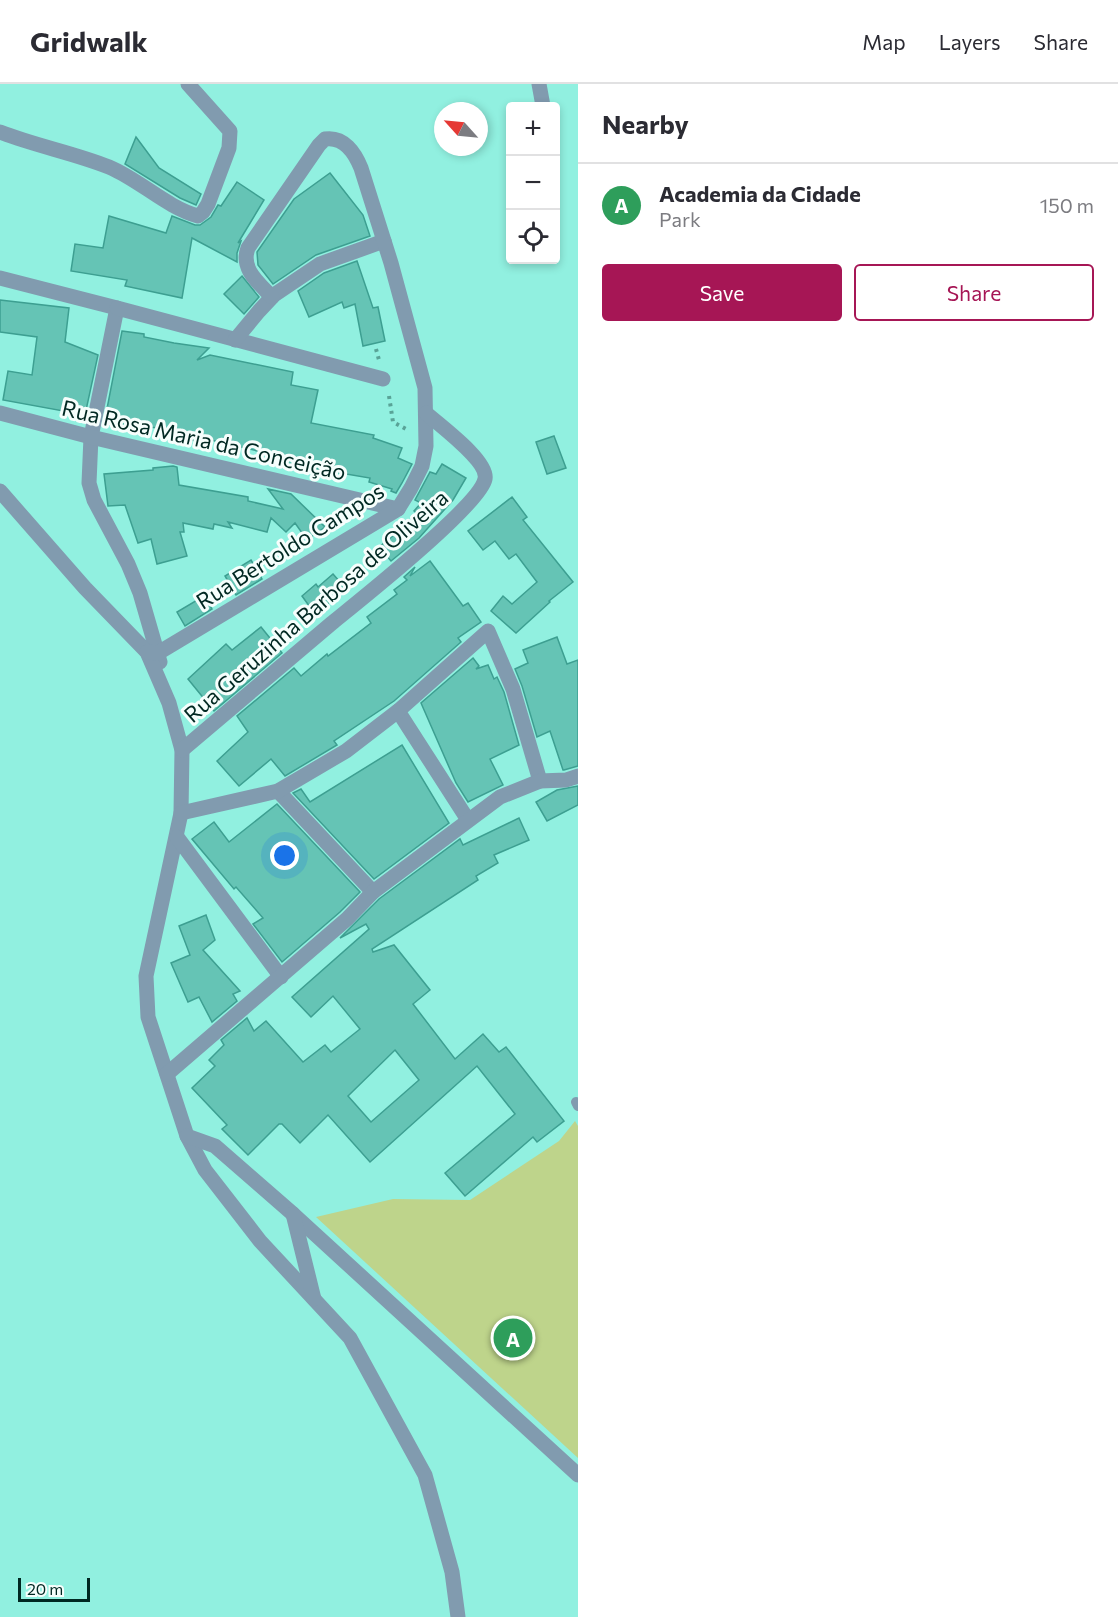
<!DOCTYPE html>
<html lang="en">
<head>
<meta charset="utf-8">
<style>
	:root { --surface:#fff; --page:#f2f2f3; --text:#2b2b33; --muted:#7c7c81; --line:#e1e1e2; --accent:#a61655 }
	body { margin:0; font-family:Commissioner,sans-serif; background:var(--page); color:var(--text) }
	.controls { position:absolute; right:18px; top:18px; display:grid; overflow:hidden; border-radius:6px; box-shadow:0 3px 9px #0003 }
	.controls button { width:54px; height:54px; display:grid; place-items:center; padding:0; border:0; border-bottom:2px solid var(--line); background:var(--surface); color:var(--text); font:30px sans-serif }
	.compass { position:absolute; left:434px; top:18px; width:54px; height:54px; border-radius:50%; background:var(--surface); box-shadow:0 3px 9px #0003; rotate:297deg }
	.scale { position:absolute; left:18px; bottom:15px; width:72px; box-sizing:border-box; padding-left:6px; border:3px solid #002822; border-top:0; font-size:16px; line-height:21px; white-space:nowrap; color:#002822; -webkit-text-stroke:4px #f6fefc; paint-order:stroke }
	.you { position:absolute; left:285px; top:772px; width:21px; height:21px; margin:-15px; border:4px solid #fff; border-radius:50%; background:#1a73e8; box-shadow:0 0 0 9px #1a73e833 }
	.badge { display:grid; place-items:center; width:39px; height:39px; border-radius:50%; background:var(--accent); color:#fff; font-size:20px; font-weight:700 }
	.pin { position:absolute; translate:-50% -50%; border:3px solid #fff; box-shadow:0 2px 6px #0006 }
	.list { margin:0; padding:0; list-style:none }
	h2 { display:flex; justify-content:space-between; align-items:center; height:78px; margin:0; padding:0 24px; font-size:26px }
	h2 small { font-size:20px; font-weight:400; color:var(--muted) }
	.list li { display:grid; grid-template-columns:39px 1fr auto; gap:18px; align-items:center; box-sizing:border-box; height:84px; padding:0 24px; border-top:2px solid var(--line) }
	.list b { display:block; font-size:22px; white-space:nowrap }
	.list p { margin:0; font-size:20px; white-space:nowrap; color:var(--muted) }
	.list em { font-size:20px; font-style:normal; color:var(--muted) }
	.actions { display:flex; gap:12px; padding:18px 24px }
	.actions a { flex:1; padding:14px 0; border:2px solid var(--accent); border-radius:6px; text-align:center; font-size:21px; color:var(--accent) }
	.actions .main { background:var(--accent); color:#fff }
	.icon { flex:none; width:33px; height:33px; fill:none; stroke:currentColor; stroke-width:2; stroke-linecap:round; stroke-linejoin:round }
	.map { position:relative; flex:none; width:578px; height:1533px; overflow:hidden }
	header { display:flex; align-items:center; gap:36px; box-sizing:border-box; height:84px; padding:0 30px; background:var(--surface); border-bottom:2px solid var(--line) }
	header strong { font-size:28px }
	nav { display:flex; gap:33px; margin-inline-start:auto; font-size:21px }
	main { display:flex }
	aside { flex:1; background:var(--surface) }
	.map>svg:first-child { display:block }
	.green { fill:#bed48b }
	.building { fill:#65c4b5; stroke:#3d9f91; stroke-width:1.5; fill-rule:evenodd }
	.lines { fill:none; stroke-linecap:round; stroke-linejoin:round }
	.path { stroke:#59a397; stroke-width:4; stroke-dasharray:3 4.5; stroke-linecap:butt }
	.service { stroke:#819baf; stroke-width:10 }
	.minor { stroke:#819baf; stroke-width:15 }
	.labels { text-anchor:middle; stroke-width:6; stroke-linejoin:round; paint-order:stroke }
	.street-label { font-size:22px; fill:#002822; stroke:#f6fefc }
</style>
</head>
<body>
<header>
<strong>Gridwalk</strong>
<nav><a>Map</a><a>Layers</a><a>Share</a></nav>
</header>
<main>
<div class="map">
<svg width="578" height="1533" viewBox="0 0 578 1533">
	<rect width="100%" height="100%" fill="#91f0e0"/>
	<!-- green -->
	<path class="green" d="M 575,1037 L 578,1042 L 578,1374 L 316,1133 L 393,1115 L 470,1116 L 559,1057 Z"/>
	<!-- building -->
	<g class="building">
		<path d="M 136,53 L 159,84 L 201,110 L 196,121 L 180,114 L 125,80 Z"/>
		<path d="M 330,89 L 363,131 L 370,152 L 316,171 L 273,200 L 258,181 L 257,168 L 294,115 Z"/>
		<path d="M 237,98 L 264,116 L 238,159 L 241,157 L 237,169 L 237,178 L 192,154 L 182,214 L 125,202 L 127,196 L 71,187 L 75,160 L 103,164 L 109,132 L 166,149 L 172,132 L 195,141 L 200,141 L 211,133 L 218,121 L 221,122 Z"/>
		<path d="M 357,177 L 373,224 L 378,223 L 385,257 L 363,262 L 355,220 L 344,224 L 342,218 L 309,233 L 298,207 L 324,189 Z"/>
		<path d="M 242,192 L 259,213 L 244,230 L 224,210 Z"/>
		<path d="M 0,216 L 69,224 L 65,258 L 98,271 L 85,331 L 3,316 L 8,287 L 32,291 L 37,253 L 0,248 Z"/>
		<path d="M 122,247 L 144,250 L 144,253 L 174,259 L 209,264 L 197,276 L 210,271 L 293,288 L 291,301 L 318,306 L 311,339 L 374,351 L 373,354 L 402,364 L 398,374 L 412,380 L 402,399 L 396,409 L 391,407 L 392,405 L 369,398 L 370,394 L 305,383 L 305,386 L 275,380 L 275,371 L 202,354 L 201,358 L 161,350 L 162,344 L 107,341 L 107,336 L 105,335 Z"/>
		<path d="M 554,352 L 566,384 L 547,390 L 536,358 Z"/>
		<path d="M 442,380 L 466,394 L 453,416 L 419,454 L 391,477 L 379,463 L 419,431 L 414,427 L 421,419 L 415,416 L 430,388 L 436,390 Z"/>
		<path d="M 173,382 L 177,383 L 179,401 L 248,413 L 248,417 L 283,425 L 268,405 L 291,410 L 325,443 L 307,456 L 295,439 L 286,448 L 271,434 L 267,448 L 228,438 L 232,444 L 214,440 L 213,445 L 183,439 L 184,448 L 180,448 L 187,472 L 157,480 L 151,455 L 138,459 L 125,421 L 108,422 L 104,390 L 153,386 L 153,384 Z"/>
		<path d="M 512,413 L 527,433 L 523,436 L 573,498 L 549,517 L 550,518 L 516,549 L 491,527 L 503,512 L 512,520 L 537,498 L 516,470 L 509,475 L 495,457 L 483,466 L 468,447 Z"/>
		<path d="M 251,476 L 262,495 L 236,511 L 225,492 Z"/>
		<path d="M 430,477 L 463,522 L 468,519 L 481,538 L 458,554 L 461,558 L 394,617 L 334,657 L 337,661 L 285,692 L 271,675 L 239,702 L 217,677 L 248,648 L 237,632 L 294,584 L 301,592 L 327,570 L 328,572 L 371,539 L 367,533 L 397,510 L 394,506 L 407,496 L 404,493 L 415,483 L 410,492 Z"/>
		<path d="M 333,490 L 346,505 L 315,530 L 302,512 L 316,500 L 318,503 Z"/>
		<path d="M 204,512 L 212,525 L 185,542 L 177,528 Z"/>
		<path d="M 261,543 L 282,569 L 214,627 L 188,595 L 226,560 L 232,566 Z"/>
		<path d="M 557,553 L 567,580 L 578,576 L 578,682 L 564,686 L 563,686 L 550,647 L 537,653 L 522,602 L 515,585 L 528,579 L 523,566 Z"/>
		<path d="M 473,574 L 479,582 L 476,585 L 488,581 L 494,595 L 497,593 L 504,608 L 519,661 L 490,675 L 503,701 L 468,718 L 456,699 L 421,619 Z"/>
		<path d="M 402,661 L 449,739 L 374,795 L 293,709 L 301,705 L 310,718 Z"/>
		<path d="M 578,702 L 578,721 L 547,737 L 536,718 L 557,706 Z"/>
		<path d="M 277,720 L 360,808 L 340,828 L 282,878 L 253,840 L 263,834 L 236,803 L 234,805 L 192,755 L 214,738 L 229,758 Z"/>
		<path d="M 519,734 L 529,756 L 494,771 L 498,779 L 476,792 L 478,796 L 372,865 L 373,868 L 394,861 L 430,906 L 413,920 L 455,975 L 483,950 L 499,968 L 506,963 L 564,1037 L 537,1058 L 533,1053 L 465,1112 L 445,1089 L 515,1030 L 477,982 L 370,1078 L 328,1031 L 300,1059 L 282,1040 L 279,1040 L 248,1071 L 222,1045 L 227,1041 L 192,1004 L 215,982 L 209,976 L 224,961 L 221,956 L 247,934 L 254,947 L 266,937 L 303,978 L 325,961 L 331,968 L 360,945 L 333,912 L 311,933 L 292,913 L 369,845 L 366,840 L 340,854 L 379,815 L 460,755 L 463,761 ZM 395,966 L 419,996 L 371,1038 L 348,1012 Z"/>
		<path d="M 206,831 L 215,856 L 203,866 L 240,907 L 233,910 L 237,917 L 212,938 L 199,913 L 188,918 L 171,879 L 190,871 L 179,842 Z"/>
	</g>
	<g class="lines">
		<!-- path -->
		<g class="path">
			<path d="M 376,265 L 379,276"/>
			<path d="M 389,312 L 393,338 L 408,346"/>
		</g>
		<!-- service -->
		<path class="service" d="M 576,1018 L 578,1022"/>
		<!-- minor -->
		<g class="minor">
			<path d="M 539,0 L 543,22"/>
			<path d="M 0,48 C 36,62 74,69 109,83 C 140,96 166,123 198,132 L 203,128 L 208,120 L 229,64 L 230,47 L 188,0"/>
			<path d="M 0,194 L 117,224 L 91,353 L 89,399 L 94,416 L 128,480 L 140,509 L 160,578"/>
			<path d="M 117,224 L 383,295"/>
			<path d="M 235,256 L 259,227 L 274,211 L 320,180 L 384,157"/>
			<path d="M 0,329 L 91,353 L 398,425"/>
			<path d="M 0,407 L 85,504 L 147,568 L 169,619 L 182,666 L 181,729 L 146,892 L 148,933 L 187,1052 L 205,1086 L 260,1157 L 350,1254 L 425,1391 L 452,1488 L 458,1533"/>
			<path d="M 147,568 L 158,569 L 398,425 L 411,404 L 422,382 L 426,362 L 425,304 L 391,179 L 361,84 C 355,69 344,52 325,55 L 319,61 L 248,164 C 240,185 259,199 272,213"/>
			<path d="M 398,627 L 468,736"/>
			<path d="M 182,666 C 232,624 282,581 332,539 C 359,517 480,421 485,395 C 489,377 439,341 426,329"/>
			<path d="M 278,707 L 373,808"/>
			<path d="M 181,729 L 278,707 L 346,667 L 398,627 L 488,547 L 513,605 L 540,697"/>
			<path d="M 177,753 L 281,893"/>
			<path d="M 167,990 L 347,835 L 373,808 L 500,713 L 540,697 L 566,696 L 578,692"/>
			<path d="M 187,1052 L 215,1062 L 293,1130 L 578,1391"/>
			<path d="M 293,1130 L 314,1215"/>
		</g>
	</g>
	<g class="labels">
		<!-- street labels -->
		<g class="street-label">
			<text transform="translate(204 356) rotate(13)" y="8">Rua Rosa Maria da Conceição</text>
			<text transform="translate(290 462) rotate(-32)" y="8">Rua Bertoldo Campos</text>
			<text transform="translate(316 522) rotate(-41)" y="8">Rua Geruzinha Barbosa de Oliveira</text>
		</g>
	</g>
</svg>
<div class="controls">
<button>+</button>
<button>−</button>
<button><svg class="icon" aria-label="locate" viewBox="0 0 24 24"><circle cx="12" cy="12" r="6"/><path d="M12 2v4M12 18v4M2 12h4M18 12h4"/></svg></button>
</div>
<svg class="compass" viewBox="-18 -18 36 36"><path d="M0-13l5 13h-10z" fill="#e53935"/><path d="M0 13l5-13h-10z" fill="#7c7c81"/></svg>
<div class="scale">20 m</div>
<div class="you"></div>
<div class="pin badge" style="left:513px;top:1254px;background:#2e9e5b">A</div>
</div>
<aside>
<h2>Nearby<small></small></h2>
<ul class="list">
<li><span class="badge" style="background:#2e9e5b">A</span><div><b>Academia da Cidade</b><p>Park</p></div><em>150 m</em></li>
</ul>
<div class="actions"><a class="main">Save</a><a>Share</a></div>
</aside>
</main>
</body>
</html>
